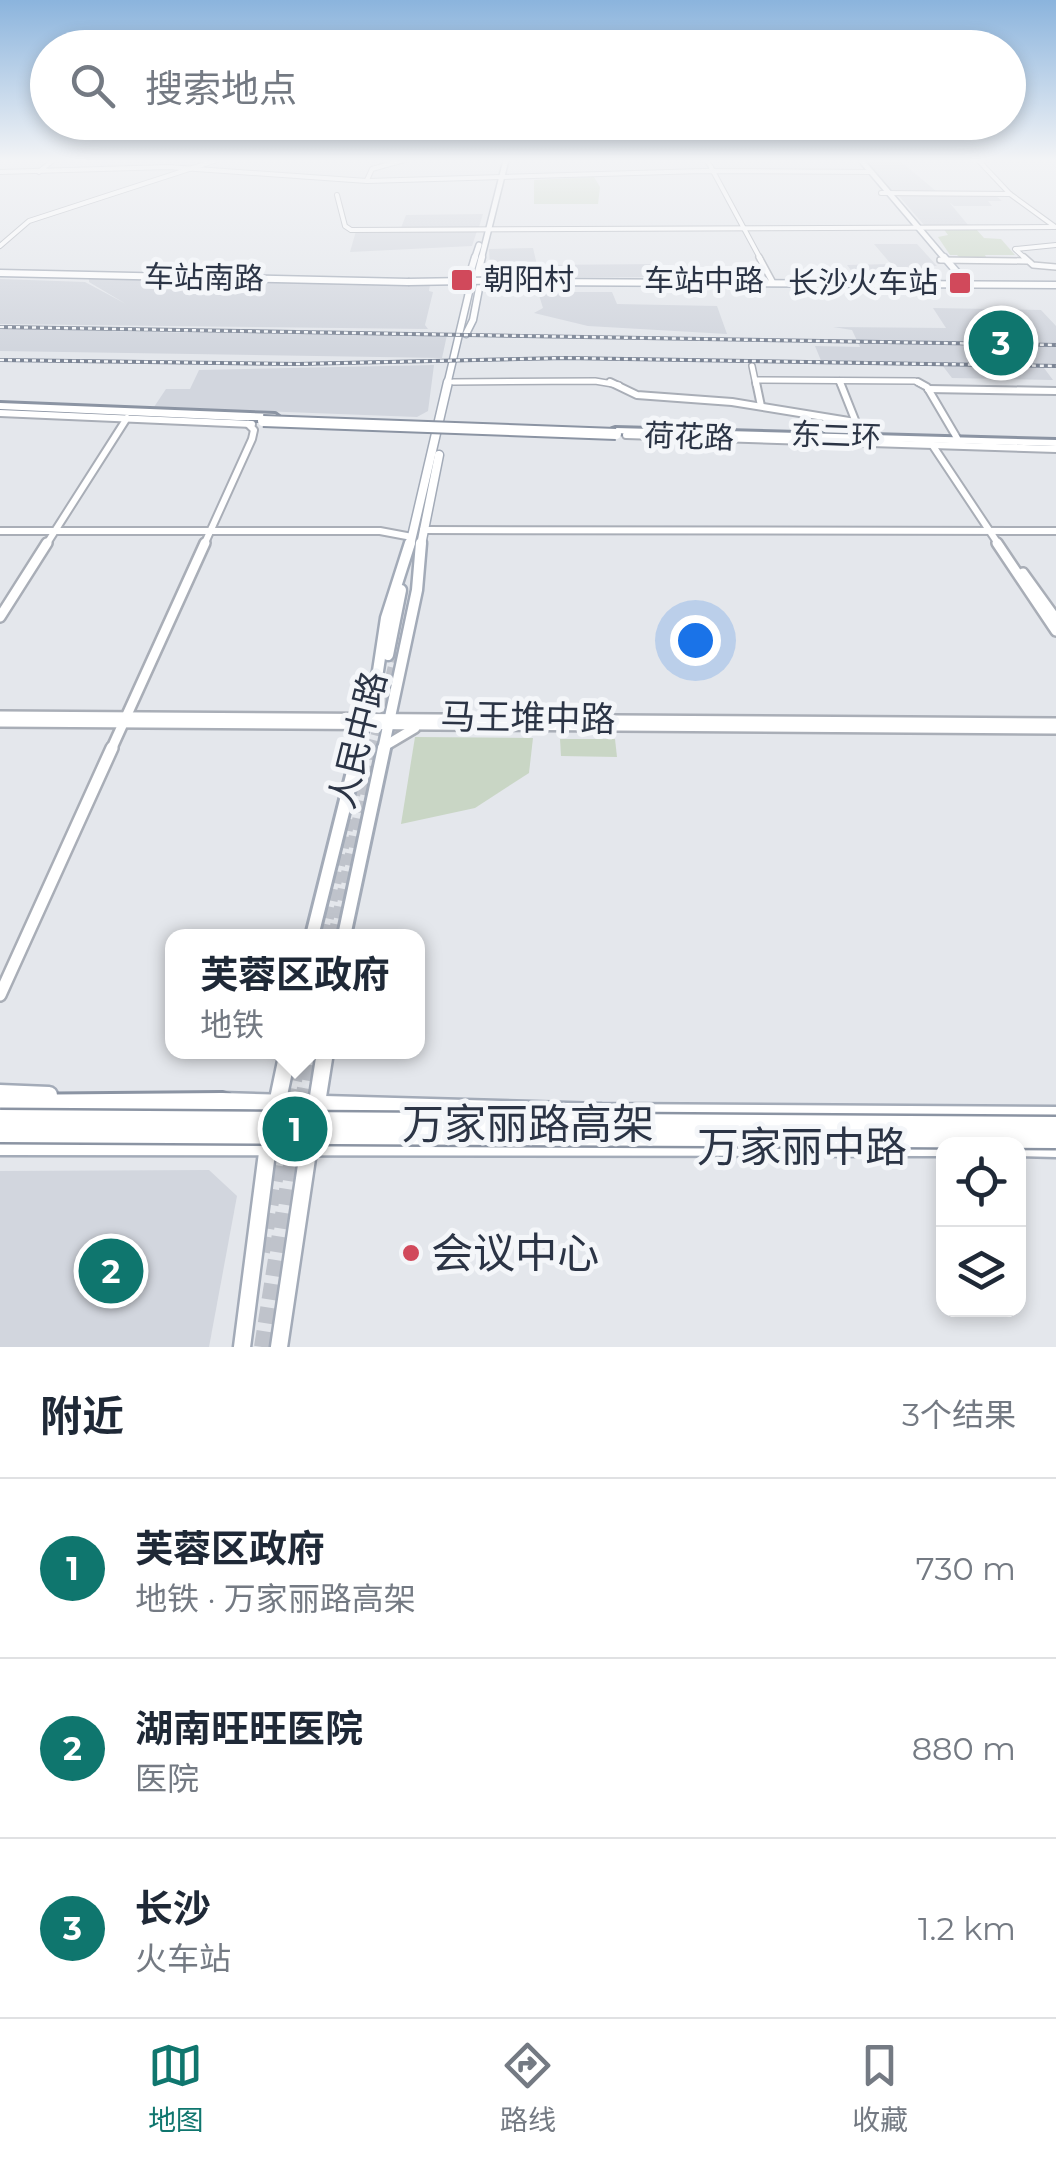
<!DOCTYPE html>
<html lang="zh">
<head>
<meta charset="utf-8">
<style>
	:root { --surface:#fff; --page:#f2f2f3; --text:#1f2937; --muted:#747a83; --line:#e0e1e3; --accent:#0f766e }
	body { margin:0; font-family:Montserrat,"Noto Sans SC",sans-serif; background:var(--page); color:var(--text) }
	.controls { position:absolute; right:30px; bottom:30px; display:grid; overflow:hidden; border-radius:20px; box-shadow:0 5px 15px #0003 }
	.controls button { width:90px; height:90px; display:grid; place-items:center; padding:0; border:0; border-bottom:2px solid var(--line); background:var(--surface); color:var(--text); font:50px sans-serif }
	.you { position:absolute; left:695px; top:640px; width:35px; height:35px; margin:-25px; border:8px solid #fff; border-radius:50%; background:#1a73e8; box-shadow:0 0 0 15px #1a73e833 }
	.badge { display:grid; place-items:center; width:65px; height:65px; border-radius:50%; background:var(--accent); color:#fff; font-size:32px; font-weight:700 }
	.pin { position:absolute; translate:-50% -50%; border:5px solid #fff; box-shadow:0 2px 10px #0006 }
	.popup { position:absolute; left:165px; top:929px; width:260px; height:130px; box-sizing:border-box; display:grid; place-content:center; border-radius:20px; background:var(--surface); filter:drop-shadow(0 2px 8px #0005); font-size:32px; white-space:nowrap; color:var(--muted) }
	.popup b { font-size:38px; color:var(--text) }
	.popup::after { content:''; position:absolute; left:50%; top:100%; margin-left:-20px; border:20px solid transparent; border-top-color:var(--surface) }
	.list { margin:0; padding:0; list-style:none }
	h2 { display:flex; justify-content:space-between; align-items:center; height:130px; margin:0; padding:0 40px; font-size:42px }
	h2 small { font-size:32px; font-weight:400; color:var(--muted) }
	.list li { display:grid; grid-template-columns:65px 1fr auto; gap:30px; align-items:center; box-sizing:border-box; height:180px; padding:0 40px; border-top:2px solid var(--line) }
	.list b { display:block; font-size:38px; white-space:nowrap }
	.list p { margin:0; font-size:32px; white-space:nowrap; color:var(--muted) }
	.list em { font-size:32px; font-style:normal; color:var(--muted) }
	.icon { flex:none; width:55px; height:55px; fill:none; stroke:currentColor; stroke-width:2; stroke-linecap:round; stroke-linejoin:round }
	.map { position:relative; flex:none; width:1056px; height:1347px; overflow:hidden }
	.search { position:absolute; background:var(--surface); box-shadow:0 5px 15px #0003; left:30px; right:30px; top:30px; height:110px; display:flex; align-items:center; gap:25px; box-sizing:border-box; padding:0 35px; border-radius:55px; color:var(--muted); font-size:38px }
	.sheet { height:670px; background:var(--surface) }
	nav { display:flex; justify-content:space-around; align-items:center; box-sizing:border-box; height:140px; border-top:2px solid var(--line); background:var(--surface); font-size:28px; color:var(--muted) }
	nav a { display:grid; justify-items:center; gap:5px }
	nav .on { color:var(--accent) }
	.map>svg:first-child { display:block }
	.built { fill:#d2d6de }
	.green { fill:#c9d6c5 }
	.lines { fill:none; stroke-linecap:round; stroke-linejoin:round }
	.primary-tunnel-far2 { stroke:#bfc3cb; stroke-width:10; stroke-dasharray:10 5; stroke-linecap:butt }
	.primary-tunnel-far1 { stroke:#bfc3cb; stroke-width:12; stroke-dasharray:12 6; stroke-linecap:butt }
	.primary-tunnel { stroke:#bfc3cb; stroke-width:16; stroke-dasharray:16 8; stroke-linecap:butt }
	.secondary-far4-casing { stroke:#a9aeb7; stroke-width:6 }
	.secondary-far3-casing { stroke:#a9aeb7; stroke-width:8 }
	.secondary-far2-casing { stroke:#a9aeb7; stroke-width:10 }
	.secondary-far1-casing { stroke:#a9aeb7; stroke-width:14 }
	.secondary-casing { stroke:#a9aeb7; stroke-width:16 }
	.primary-far5-casing { stroke:#a3abb8; stroke-width:8 }
	.primary-far4-casing { stroke:#a3abb8; stroke-width:9 }
	.primary-far3-casing { stroke:#a3abb8; stroke-width:11 }
	.primary-far2-casing { stroke:#a3abb8; stroke-width:15 }
	.primary-far1-casing { stroke:#a3abb8; stroke-width:18 }
	.primary-casing { stroke:#a3abb8; stroke-width:21 }
	.highway-casing { stroke:#8b94a3; stroke-width:6 }
	.secondary-far4 { stroke:#fff; stroke-width:4 }
	.secondary-far3 { stroke:#fff; stroke-width:5 }
	.secondary-far2 { stroke:#fff; stroke-width:6 }
	.secondary-far1 { stroke:#fff; stroke-width:9 }
	.secondary { stroke:#fff; stroke-width:11 }
	.primary-far5 { stroke:#fff; stroke-width:5 }
	.primary-far4 { stroke:#fff; stroke-width:6 }
	.primary-far3 { stroke:#fff; stroke-width:8 }
	.primary-far2 { stroke:#fff; stroke-width:10 }
	.primary-far1 { stroke:#fff; stroke-width:12 }
	.primary { stroke:#fff; stroke-width:16 }
	.highway { fill:#fff; fill-rule:evenodd }
	.rail-casing { stroke:#7d8696; stroke-width:4 }
	.rail { stroke:#f4f6f9; stroke-width:2.5; stroke-dasharray:4; stroke-linecap:butt }
	.primary-bridge-casing { stroke:#a3abb8; stroke-width:9; stroke-linecap:butt }
	.highway-bridge-far1-casing { stroke:#8b94a3; stroke-width:14; stroke-linecap:butt }
	.highway-bridge-casing { stroke:#8b94a3; stroke-width:25; stroke-linecap:butt }
	.primary-bridge { stroke:#fff; stroke-width:6 }
	.highway-bridge-far1 { stroke:#fff; stroke-width:10 }
	.highway-bridge { stroke:#fff; stroke-width:20 }
	.poi-dot { fill:#d1495b; stroke:#f4f6f9; stroke-width:4 }
	.labels { text-anchor:middle; stroke-width:10; stroke-linejoin:round; paint-order:stroke }
	.far-street-label { font-size:30px; fill:#2b3445; stroke:#f4f6f9 }
	.far-poi-label { font-size:30px; fill:#2b3445; stroke:#f4f6f9; text-anchor:start }
	.street-label { font-size:35px; fill:#2b3445; stroke:#f4f6f9 }
	.near-street-label { font-size:42px; fill:#2b3445; stroke:#f4f6f9 }
	.near-poi-label { font-size:42px; fill:#2b3445; stroke:#f4f6f9; text-anchor:start }
</style>
</head>
<body>
<div class="map">
<svg width="1056" height="1347" viewBox="0 0 1056 1347">
	<rect width="100%" height="100%" fill="#e4e7ec"/>
	<!-- built -->
	<g class="built">
		<path d="M 866,160 L 899,160 L 937,192 L 892,192 Z"/>
		<path d="M 898,195 L 996,196 L 1002,201 L 988,201 L 992,206 L 954,206 L 949,202 L 968,225 L 924,225 Z"/>
		<path d="M 483,214 L 479,227 L 401,228 L 406,215 Z"/>
		<path d="M 356,231 L 477,231 L 472,246 L 350,252 Z"/>
		<path d="M 874,244 L 917,244 L 937,266 L 925,266 L 931,274 L 928,278 L 857,278 L 847,265 L 891,264 Z"/>
		<path d="M 533,248 L 537,265 L 661,264 L 668,277 L 485,278 L 490,268 L 489,249 Z"/>
		<path d="M 89,278 L 430,285 L 429,291 L 433,292 L 425,325 L 428,329 L 0,324 L 0,279 L 85,282 L 126,304 L 89,282 Z"/>
		<path d="M 538,292 L 612,292 L 617,304 L 717,306 L 727,334 L 588,326 L 534,313 L 543,308 Z"/>
		<path d="M 933,308 L 1041,310 L 1056,326 L 1056,367 L 1044,368 L 1053,380 L 952,378 L 942,365 L 822,363 L 815,346 L 860,347 L 852,330 L 833,327 L 946,328 Z"/>
		<path d="M 0,328 L 146,332 L 447,335 L 442,358 L 0,351 Z"/>
		<path d="M 434,365 L 428,411 L 417,417 L 154,407 L 166,389 L 190,389 L 199,370 Z"/>
		<path d="M 209,1170 L 237,1196 L 209,1347 L 0,1347 L 0,1171 Z"/>
	</g>
	<!-- green -->
	<g class="green">
		<path d="M 594,177 L 600,187 L 598,204 L 534,204 L 534,180 Z"/>
		<path d="M 943,228 L 975,228 L 984,238 L 1001,239 L 1015,255 L 985,255 L 988,261 L 964,261 L 957,255 L 950,255 L 938,237 L 948,235 Z"/>
		<path d="M 415,737 L 533,738 L 529,773 L 475,808 L 401,824 Z"/>
		<path d="M 560,739 L 615,739 L 617,757 L 561,756 Z"/>
	</g>
	<g class="lines">
		<!-- primary-tunnel-far2 -->
		<path class="primary-tunnel-far2" d="M 372,750 L 396,654"/>
		<!-- primary-tunnel-far1 -->
		<g class="primary-tunnel-far1">
			<path d="M 324,936 L 357,782"/>
			<path d="M 334,936 L 373,748"/>
		</g>
		<!-- primary-tunnel -->
		<g class="primary-tunnel">
			<path d="M 289,1104 L 300,1052"/>
			<path d="M 302,1104 L 312,1052"/>
			<path d="M 262,1252 L 281,1146"/>
			<path d="M 262,1347 L 294,1146"/>
		</g>
		<!-- secondary-far4 casing -->
		<g class="secondary-far4-casing">
			<g id="secondary-far4">
				<path d="M 707,160 L 761,260"/>
				<path d="M 978,160 L 1010,194 L 1054,226"/>
				<path d="M 0,172 L 168,167 L 367,181 L 702,171 L 871,172"/>
				<path d="M 39,172 L 53,160"/>
				<path d="M 367,180 L 372,169 L 404,160"/>
				<path d="M 881,193 L 1010,194"/>
				<path d="M 337,195 L 345,226 L 351,230 L 1055,227"/>
				<path d="M 0,246 L 29,221 L 217,160"/>
				<path d="M 1027,260 L 1015,249 L 1056,245"/>
			</g>
		</g>
		<!-- secondary-far3 casing -->
		<g class="secondary-far3-casing">
			<g id="secondary-far3">
				<path d="M 759,257 L 772,281"/>
				<path d="M 1024,257 L 1033,265 L 1056,267"/>
				<path d="M 940,260 L 1027,261"/>
				<path d="M 752,366 L 756,385"/>
				<path d="M 756,380 L 915,381 L 923,385"/>
				<path d="M 839,381 L 841,385"/>
				<path d="M 453,382 L 595,381 L 619,385"/>
			</g>
		</g>
		<!-- secondary-far2 casing -->
		<g class="secondary-far2-casing">
			<g id="secondary-far2">
				<path d="M 610,382 L 637,395 L 732,402 L 855,422"/>
				<path d="M 756,382 L 761,406"/>
				<path d="M 840,382 L 861,435"/>
				<path d="M 918,382 L 927,387 L 957,438"/>
				<path d="M 928,389 L 1056,391"/>
				<path d="M 0,413 L 252,424"/>
				<path d="M 626,435 L 1056,449"/>
				<path d="M 933,446 L 999,545"/>
				<path d="M 423,530 L 1056,531"/>
				<path d="M 0,531 L 380,531 L 412,537"/>
				<path d="M 46,545 L 127,418"/>
				<path d="M 204,545 L 252,439 L 254,430 L 248,424"/>
			</g>
		</g>
		<!-- secondary-far1 casing -->
		<g class="secondary-far1-casing">
			<g id="secondary-far1">
				<path d="M 997,543 L 1056,631"/>
				<path d="M 1023,573 L 1056,619"/>
				<path d="M 0,617 L 47,543"/>
				<path d="M 0,716 L 1056,723"/>
				<path d="M 0,722 L 1056,729"/>
				<path d="M 383,747 L 415,728"/>
				<path d="M 111,750 L 205,543"/>
			</g>
		</g>
		<!-- secondary casing -->
		<g class="secondary-casing">
			<path id="secondary" d="M 0,995 L 112,748"/>
		</g>
		<!-- primary-far5 casing -->
		<g class="primary-far5-casing">
			<g id="primary-far5">
				<path d="M 861,160 L 946,260"/>
				<path d="M 474,260 L 479,245"/>
				<path d="M 481,260 L 506,160"/>
			</g>
		</g>
		<!-- primary-far4 casing -->
		<g class="primary-far4-casing">
			<g id="primary-far4">
				<path d="M 944,257 L 967,284"/>
				<path d="M 0,273 L 408,282"/>
				<path d="M 477,276 L 482,257"/>
				<path d="M 531,282 L 1056,285"/>
				<path d="M 465,290 L 475,257"/>
				<path d="M 466,334 L 473,320 L 482,273"/>
				<path d="M 447,385 L 470,288"/>
			</g>
		</g>
		<!-- primary-far3 casing -->
		<g class="primary-far3-casing">
			<g id="primary-far3">
				<path d="M 410,545 L 448,382"/>
				<path d="M 421,545 L 439,455"/>
			</g>
		</g>
		<!-- primary-far2 casing -->
		<g class="primary-far2-casing">
			<g id="primary-far2">
				<path d="M 388,655 L 401,590"/>
				<path d="M 358,750 L 378,671 L 386,618 L 410,543"/>
				<path d="M 383,750 L 417,590 L 421,543"/>
			</g>
		</g>
		<!-- primary-far1 casing -->
		<g class="primary-far1-casing">
			<g id="primary-far1">
				<path d="M 312,936 L 359,748"/>
				<path d="M 344,936 L 384,748"/>
			</g>
		</g>
		<!-- primary casing -->
		<g class="primary-casing">
			<g id="primary">
				<path d="M 0,1093 L 49,1095"/>
				<path d="M 221,1101 L 602,1112 L 1056,1115"/>
				<path d="M 276,1109 L 288,1052"/>
				<path d="M 316,1109 L 325,1052"/>
				<path d="M 0,1147 L 944,1148"/>
				<path d="M 1018,1148 L 1056,1149"/>
				<path d="M 242,1347 L 268,1145"/>
				<path d="M 279,1347 L 309,1145"/>
			</g>
		</g>
		<!-- highway casing -->
		<g class="highway-casing">
			<g id="highway">
				<path d="M 0,403 L 275,414 L 279,417 L 275,420 L 237,420 L 0,409 Z"/>
				<path d="M 615,428 L 1056,440 L 1056,446 L 612,433 L 612,429 Z"/>
				<path d="M 222,1093 L 229,1095 L 231,1101 L 229,1107 L 222,1109 L 0,1111 L 0,1095 Z"/>
			</g>
		</g>
		<!-- secondary-far4 -->
		<use href="#secondary-far4" class="secondary-far4"/>
		<!-- secondary-far3 -->
		<use href="#secondary-far3" class="secondary-far3"/>
		<!-- secondary-far2 -->
		<use href="#secondary-far2" class="secondary-far2"/>
		<!-- secondary-far1 -->
		<use href="#secondary-far1" class="secondary-far1"/>
		<!-- secondary -->
		<use href="#secondary" class="secondary"/>
		<!-- primary-far5 -->
		<use href="#primary-far5" class="primary-far5"/>
		<!-- primary-far4 -->
		<use href="#primary-far4" class="primary-far4"/>
		<!-- primary-far3 -->
		<use href="#primary-far3" class="primary-far3"/>
		<!-- primary-far2 -->
		<use href="#primary-far2" class="primary-far2"/>
		<!-- primary-far1 -->
		<use href="#primary-far1" class="primary-far1"/>
		<!-- primary -->
		<use href="#primary" class="primary"/>
		<!-- highway -->
		<use href="#highway" class="highway"/>
		<!-- rail casing -->
		<g class="rail-casing">
			<g id="rail">
				<path d="M 0,327 L 1056,345"/>
				<path d="M 0,360 L 298,364 L 565,358 L 1056,366"/>
			</g>
		</g>
		<!-- rail -->
		<use href="#rail" class="rail"/>
		<!-- primary-bridge casing -->
		<g class="primary-bridge-casing">
			<path id="primary-bridge" d="M 408,282 L 533,280"/>
		</g>
		<!-- highway-bridge-far1 casing -->
		<g class="highway-bridge-far1-casing">
			<path id="highway-bridge-far1" d="M 263,421 L 616,434"/>
		</g>
		<!-- highway-bridge casing -->
		<g class="highway-bridge-casing">
			<g id="highway-bridge">
				<path d="M 0,1120 L 1056,1127"/>
				<path d="M 0,1132 L 1056,1138"/>
			</g>
		</g>
		<!-- primary-bridge -->
		<use href="#primary-bridge" class="primary-bridge"/>
		<!-- highway-bridge-far1 -->
		<use href="#highway-bridge-far1" class="highway-bridge-far1"/>
		<!-- highway-bridge -->
		<use href="#highway-bridge" class="highway-bridge"/>
	</g>
	<!-- sky -->
	<linearGradient id="sky" x2="0" y2="1"><stop stop-color="#8bb4dd"/><stop offset="0.46" stop-color="#f3f4f6"/><stop offset="1" stop-color="#f3f4f6" stop-opacity="0"/></linearGradient>
	<rect width="1056" height="349" fill="url(#sky)"/>
	<!-- markers -->
	<g class="poi-dot">
		<rect x="450" y="268" width="24" height="24" rx="5"/>
		<rect x="948" y="271" width="24" height="24" rx="5"/>
		<circle cx="411" cy="1253" r="10"/>
	</g>
	<g class="labels">
		<!-- far-street labels -->
		<g class="far-street-label">
			<text transform="translate(204 278) rotate(1)" y="10">车站南路</text>
			<text x="704" y="291">车站中路</text>
			<text transform="translate(836 436) rotate(2)" y="10">东二环</text>
			<text transform="translate(689 437) rotate(2)" y="10">荷花路</text>
		</g>
		<!-- far-poi labels -->
		<g class="far-poi-label">
			<text x="484" y="290">朝阳村</text>
			<text x="938" y="293" text-anchor="end">长沙火车站</text>
		</g>
		<!-- street labels -->
		<g class="street-label">
			<text transform="translate(528 718) rotate(1)" y="12">马王堆中路</text>
			<text transform="translate(358 740) rotate(-76)" y="12">人民中路</text>
		</g>
		<!-- near-street labels -->
		<g class="near-street-label">
			<text x="528" y="1139">万家丽路高架</text>
			<text x="802" y="1162">万家丽中路</text>
		</g>
		<!-- near-poi labels -->
		<g class="near-poi-label">
			<text x="431" y="1268">会议中心</text>
		</g>
	</g>
</svg>
<div class="controls">
<button><svg class="icon" aria-label="locate" viewBox="0 0 24 24"><circle cx="12" cy="12" r="6"/><path d="M12 2v4M12 18v4M2 12h4M18 12h4"/></svg></button>
<button><svg class="icon" aria-label="layers" viewBox="0 0 24 24"><path d="M12 4l9 5-9 5-9-5zM3 14l9 5 9-5"/></svg></button>
</div>
<div class="you"></div>
<div class="pin badge" style="left:295px;top:1129px">1</div>
<div class="popup"><b>芙蓉区政府</b>地铁</div>
<div class="pin badge" style="left:111px;top:1271px">2</div>
<div class="pin badge" style="left:1001px;top:343px">3</div>
<div class="search"><svg class="icon" aria-label="search" viewBox="0 0 24 24"><circle cx="10" cy="10" r="6"/><path d="M15 15l6 6"/></svg>搜索地点</div>
</div>
<section class="sheet">
<h2>附近<small>3个结果</small></h2>
<ul class="list">
<li><span class="badge">1</span><div><b>芙蓉区政府</b><p>地铁 · 万家丽路高架</p></div><em>730 m</em></li>
<li><span class="badge">2</span><div><b>湖南旺旺医院</b><p>医院</p></div><em>880 m</em></li>
<li><span class="badge">3</span><div><b>长沙</b><p>火车站</p></div><em>1.2 km</em></li>
</ul>
</section>
<nav>
<a class="on"><svg class="icon" aria-label="map" viewBox="0 0 24 24"><path d="M3 6l6-2 6 2 6-2v14l-6 2-6-2-6 2zM9 4v14M15 6v14"/></svg>地图</a>
<a><svg class="icon" aria-label="directions" viewBox="0 0 24 24"><path d="M12 3l9 9-9 9-9-9zM9 14v-3h6M13 9l2 2-2 2"/></svg>路线</a>
<a><svg class="icon" aria-label="saved" viewBox="0 0 24 24"><path d="M7 4h10v16l-5-4-5 4z"/></svg>收藏</a>
</nav>
</body>
</html>
